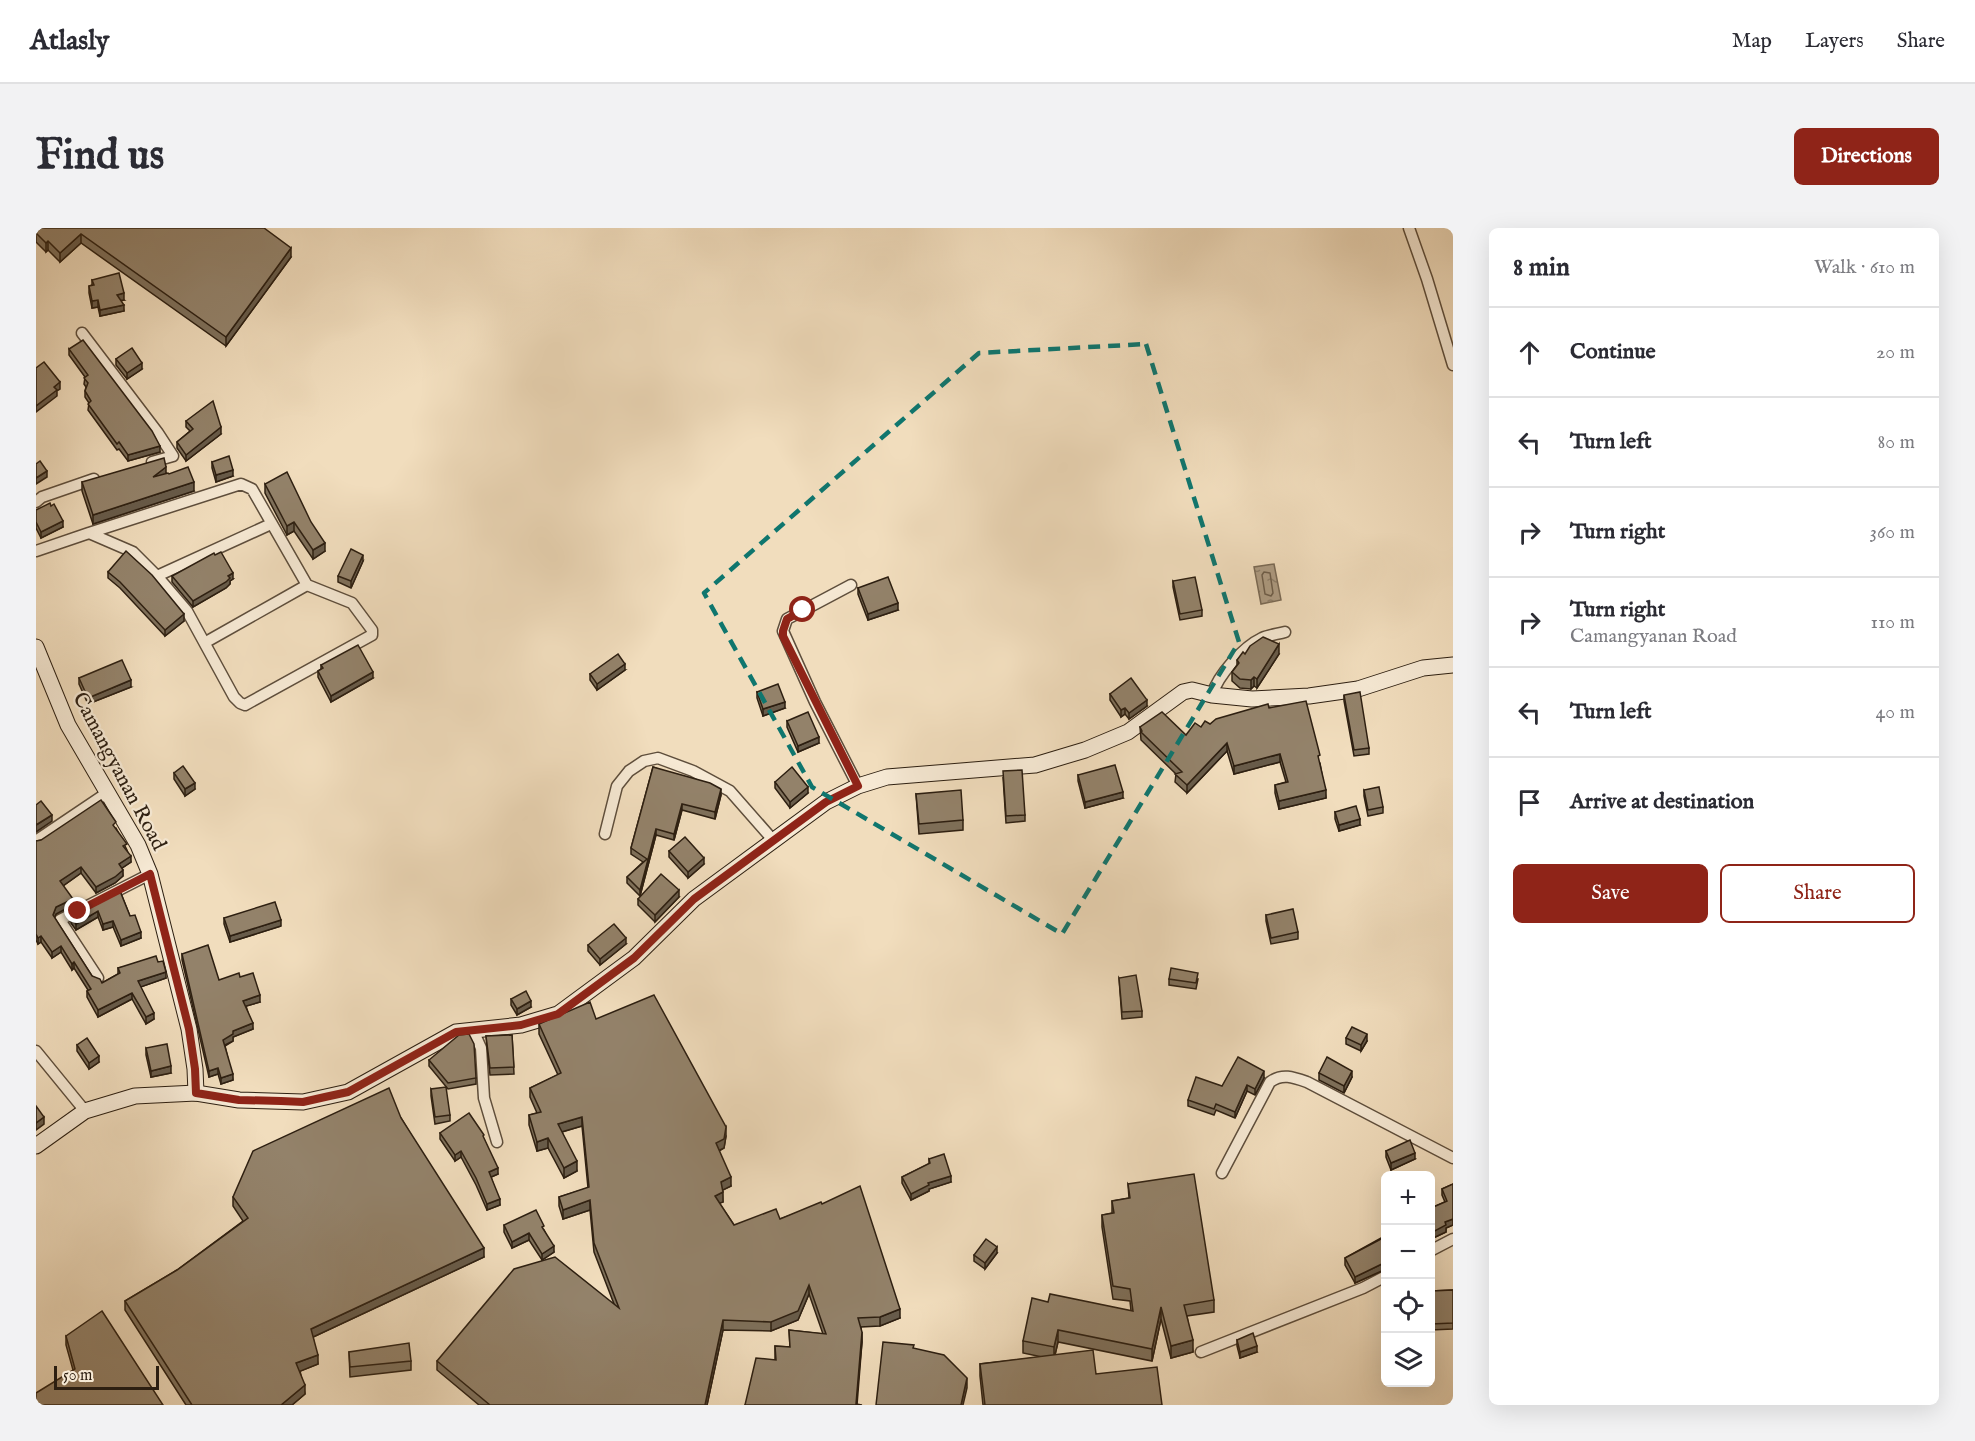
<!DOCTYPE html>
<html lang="en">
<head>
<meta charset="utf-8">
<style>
	:root { --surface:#fff; --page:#f2f2f3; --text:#2b2b33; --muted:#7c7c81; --line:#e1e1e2; --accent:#8f2418 }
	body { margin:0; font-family:"IM FELL English",serif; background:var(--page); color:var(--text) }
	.controls { position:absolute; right:18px; bottom:18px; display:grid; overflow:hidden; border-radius:9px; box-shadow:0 6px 24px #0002 }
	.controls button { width:54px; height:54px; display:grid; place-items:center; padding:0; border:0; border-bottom:2px solid var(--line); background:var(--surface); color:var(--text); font:30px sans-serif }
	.scale { position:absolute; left:18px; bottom:15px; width:105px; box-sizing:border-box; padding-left:6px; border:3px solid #2d1f11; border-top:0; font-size:16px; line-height:21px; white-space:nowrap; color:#2d1f11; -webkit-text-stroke:4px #f6e9d4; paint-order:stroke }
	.stop { position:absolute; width:18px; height:18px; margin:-14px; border:4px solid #8f2418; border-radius:50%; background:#fff }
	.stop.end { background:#8f2418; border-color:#fff; box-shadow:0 2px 6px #0008 }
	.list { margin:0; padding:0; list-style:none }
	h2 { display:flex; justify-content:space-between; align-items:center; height:78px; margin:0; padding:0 24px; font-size:26px }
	h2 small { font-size:20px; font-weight:400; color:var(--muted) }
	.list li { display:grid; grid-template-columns:39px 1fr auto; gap:18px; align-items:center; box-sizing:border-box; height:90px; padding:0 24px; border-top:2px solid var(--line) }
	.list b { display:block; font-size:22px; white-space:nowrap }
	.list p { margin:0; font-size:20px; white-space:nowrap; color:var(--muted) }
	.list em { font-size:20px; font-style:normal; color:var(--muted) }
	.actions { display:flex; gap:12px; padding:18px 24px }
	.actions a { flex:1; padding:14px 0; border:2px solid var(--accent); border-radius:9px; text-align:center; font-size:21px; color:var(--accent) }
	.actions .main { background:var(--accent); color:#fff }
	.icon { flex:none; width:33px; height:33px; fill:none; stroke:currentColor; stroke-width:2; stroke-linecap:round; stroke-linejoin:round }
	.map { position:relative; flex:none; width:1417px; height:1177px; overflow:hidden; border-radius:9px }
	header { display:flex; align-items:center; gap:36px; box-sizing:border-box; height:84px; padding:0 30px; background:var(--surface); border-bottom:2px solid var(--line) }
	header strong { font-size:28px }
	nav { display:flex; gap:33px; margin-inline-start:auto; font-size:21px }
	.intro { display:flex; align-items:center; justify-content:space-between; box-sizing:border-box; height:144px; padding:0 36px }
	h1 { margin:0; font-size:42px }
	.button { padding:15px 27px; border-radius:9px; background:var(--accent); color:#fff; font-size:21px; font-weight:700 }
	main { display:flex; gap:36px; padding:0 36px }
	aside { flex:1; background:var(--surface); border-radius:9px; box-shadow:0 6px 24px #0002 }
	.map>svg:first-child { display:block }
	.water { fill:url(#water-ripples); stroke:#7a6a55; stroke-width:1.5 }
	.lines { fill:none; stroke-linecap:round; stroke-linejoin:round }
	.shore { stroke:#6e5e4a; stroke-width:1.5 }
	.street-casing { stroke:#5e4e3c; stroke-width:13 }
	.secondary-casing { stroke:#2d1f11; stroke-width:17 }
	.street { stroke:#f6e9d4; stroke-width:10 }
	.secondary { stroke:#f6e9d4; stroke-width:15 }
	.wall { fill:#7e705b; stroke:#2d1f11; stroke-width:1.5 }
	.shaded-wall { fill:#675b4a; stroke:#2d1f11; stroke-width:1.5 }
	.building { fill:#93826a; stroke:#2d1f11; stroke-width:1.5 }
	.route { stroke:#8f2418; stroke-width:8 }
	.marked { fill:none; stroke:#0f766e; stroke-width:4.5; stroke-dasharray:12 8; stroke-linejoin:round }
	.labels { text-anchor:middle; stroke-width:4.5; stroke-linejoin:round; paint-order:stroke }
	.street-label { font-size:21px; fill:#2d1f11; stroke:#f6e9d4 }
</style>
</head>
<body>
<header>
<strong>Atlasly</strong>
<nav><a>Map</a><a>Layers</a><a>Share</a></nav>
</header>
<div class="intro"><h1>Find us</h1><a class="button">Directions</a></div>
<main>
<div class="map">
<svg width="1417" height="1177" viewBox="0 0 1417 1177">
	<defs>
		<pattern id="water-ripples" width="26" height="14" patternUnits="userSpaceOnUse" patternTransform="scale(1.5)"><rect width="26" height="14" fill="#ae9c83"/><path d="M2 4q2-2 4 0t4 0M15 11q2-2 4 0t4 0" fill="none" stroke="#8e7f6a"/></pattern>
	</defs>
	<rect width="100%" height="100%" fill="#f1ddbd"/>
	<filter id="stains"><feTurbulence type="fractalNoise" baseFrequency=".00333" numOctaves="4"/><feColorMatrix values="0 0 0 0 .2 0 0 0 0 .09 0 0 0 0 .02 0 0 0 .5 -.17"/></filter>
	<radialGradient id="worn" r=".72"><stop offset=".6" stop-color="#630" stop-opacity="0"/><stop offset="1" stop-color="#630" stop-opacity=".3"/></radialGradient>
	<!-- water -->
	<path class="water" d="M 1238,336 L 1245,372 L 1225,376 L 1218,339 Z"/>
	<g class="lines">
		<!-- shore -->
		<path class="shore" d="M 1228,344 L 1234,345 L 1237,365 L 1235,368 L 1229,366 L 1226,347 Z"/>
		<!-- street casing -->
		<g class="street-casing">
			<g id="street">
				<path d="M 1373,0 L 1391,51 L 1417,137"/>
				<path d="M 46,105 L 122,205 L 137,228 L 116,234"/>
				<path d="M 0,274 L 6,269 L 58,251"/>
				<path d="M 0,323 L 53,305 L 97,324 L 121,348 L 151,383 L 198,469 L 204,475 L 209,477 L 336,407 L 336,402 L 316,375 L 271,357 L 216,261 L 205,256 L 53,305"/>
				<path d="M 121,348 L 235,296"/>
				<path d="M 815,357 L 751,391 L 747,403 L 779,474 L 822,558"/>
				<path d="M 170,414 L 271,357"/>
				<path d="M 1176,467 C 1182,447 1207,419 1226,410 C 1233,407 1242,406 1249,404"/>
				<path d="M 569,606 L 581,558 L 593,543 L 608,533 L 622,530 L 657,543 L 694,563 L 737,612"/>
				<path d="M 1,612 L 71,565"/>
				<path d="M 62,750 L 24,692 L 114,646"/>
				<path d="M 437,802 L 445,820 L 448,870 L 461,914"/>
				<path d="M 0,823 L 49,883"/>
				<path d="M 1186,945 L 1234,854 C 1246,845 1257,849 1271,854 L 1417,930"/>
				<path d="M 1394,1023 L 1417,1011"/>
				<path d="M 1165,1124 L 1327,1060 L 1350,1048"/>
			</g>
		</g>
		<!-- secondary casing -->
		<g class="secondary-casing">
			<g id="secondary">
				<path d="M 0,419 L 32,497 L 102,617 L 114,646 L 153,801 L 159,841 L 160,865"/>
				<path d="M 0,918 L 49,883 L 99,868 L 160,865 L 203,872 L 267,874 L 312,864 L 420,804 L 485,797 L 522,786 L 598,730 L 658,671 L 790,574 L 822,558 L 851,549 L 999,537 L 1049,522 L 1092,504 L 1147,464 L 1156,462 L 1176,467 L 1216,471 L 1273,468 L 1322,461 L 1387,440 L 1417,437"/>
			</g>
		</g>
		<!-- street -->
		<use href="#street" class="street"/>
		<!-- secondary -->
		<use href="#secondary" class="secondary"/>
	</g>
	<!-- wall -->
	<g class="wall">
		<path d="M 0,0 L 255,29 L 190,118 L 45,15 L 24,34 L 12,22 L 10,24 L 0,14 Z"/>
		<path d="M 56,52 L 88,72 L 85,72 L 88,83 L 64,88 L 62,79 L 56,80 L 53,65 L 53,58 L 56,57 Z"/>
		<path d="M 33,121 L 124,224 L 92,233 L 83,221 L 81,222 L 52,182 L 53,175 L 49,169 L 49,163 L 50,159 L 48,156 L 49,149 L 33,127 Z"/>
		<path d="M 80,131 L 106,141 L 91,151 L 80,137 Z"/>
		<path d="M 150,193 L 185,206 L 150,233 L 141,220 L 141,214 L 154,203 L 150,199 Z"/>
		<path d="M 176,234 L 197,248 L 180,254 L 176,240 Z"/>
		<path d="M 130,245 L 158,263 L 57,296 L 46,263 L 46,254 Z"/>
		<path d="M 229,256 L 289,323 L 277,331 L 258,303 L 251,307 L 229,265 Z"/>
		<path d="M 15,278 L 27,299 L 5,310 L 0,300 L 0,282 Z"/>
		<path d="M 327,333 L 315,360 L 302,354 L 302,348 Z"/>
		<path d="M 72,344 L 148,393 L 129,408 L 84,360 L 72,350 Z"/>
		<path d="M 136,348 L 197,351 L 194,353 L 194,356 L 190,360 L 157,379 L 136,354 Z"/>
		<path d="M 1137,353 L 1166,382 L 1166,388 L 1144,392 L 1137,359 Z"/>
		<path d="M 822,360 L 862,382 L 832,392 L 822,366 Z"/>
		<path d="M 1209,426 L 1243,426 L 1221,460 L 1218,458 L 1215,461 L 1204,460 L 1196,453 L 1196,444 L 1201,437 L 1201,432 Z"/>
		<path d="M 285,437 L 337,450 L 295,474 L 282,449 L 282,443 L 285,441 Z"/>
		<path d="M 589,442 L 561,462 L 554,452 L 554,446 Z"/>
		<path d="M 43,450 L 95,459 L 52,476 L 43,456 Z"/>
		<path d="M 721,464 L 749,480 L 727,488 L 721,470 Z"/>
		<path d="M 1074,466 L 1111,478 L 1093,491 L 1089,486 L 1085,489 L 1074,472 Z"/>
		<path d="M 1308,467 L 1333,520 L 1333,526 L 1318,528 L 1308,473 Z"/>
		<path d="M 1233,480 L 1284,535 L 1290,570 L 1243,581 L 1239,565 L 1239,557 L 1250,554 L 1244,534 L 1198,546 L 1191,523 L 1151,565 L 1139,554 L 1140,546 L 1105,512 L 1104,499 L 1150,507 L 1165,499 Z"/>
		<path d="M 751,493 L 783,515 L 762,524 L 751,499 Z"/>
		<path d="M 617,539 L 685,567 L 679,591 L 646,582 L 638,612 L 620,607 L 604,668 L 591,655 L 591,649 L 607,634 L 595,626 L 595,620 Z"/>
		<path d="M 138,545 L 159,561 L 149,568 L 138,551 Z"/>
		<path d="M 1042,547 L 1087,570 L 1049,580 L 1042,553 Z"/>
		<path d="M 967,549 L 989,587 L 989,593 L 970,595 Z"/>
		<path d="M 739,554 L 772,565 L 754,580 L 739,560 Z"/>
		<path d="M 1328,562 L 1347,579 L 1347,585 L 1332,588 L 1328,568 Z"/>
		<path d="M 880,566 L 927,592 L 927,602 L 883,606 Z"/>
		<path d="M 1299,584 L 1324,597 L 1303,603 L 1299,591 Z"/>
		<path d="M 80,600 L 91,622 L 95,634 L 86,640 L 87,648 L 79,655 L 60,665 L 45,645 L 27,658 L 37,677 L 20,686 L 18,689 L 56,748 L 66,755 L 82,746 L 82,740 L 122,734 L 130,750 L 104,759 L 118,791 L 110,796 L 96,771 L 62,789 L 51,769 L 51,763 L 52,762 L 38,740 L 36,742 L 25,724 L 16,730 L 5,714 L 2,716 L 0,712 L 0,613 Z"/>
		<path d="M 633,623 L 668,636 L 652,650 L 633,629 Z"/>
		<path d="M 84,663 L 94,688 L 105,710 L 85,718 L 77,699 L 67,702 L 62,689 L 40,702 L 35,695 L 35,689 Z"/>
		<path d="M 643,669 L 619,694 L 602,677 L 602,671 Z"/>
		<path d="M 1230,687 L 1262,704 L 1262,711 L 1235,716 L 1230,693 Z"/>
		<path d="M 188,690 L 245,698 L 194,714 L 188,696 Z"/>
		<path d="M 590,716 L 564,737 L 552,723 L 552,717 Z"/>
		<path d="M 146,726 L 183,752 L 204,749 L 224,774 L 210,778 L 217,801 L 197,809 L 197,813 L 189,818 L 197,852 L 185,856 L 182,846 L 173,849 L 146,732 Z"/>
		<path d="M 1083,750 L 1106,783 L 1106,789 L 1086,791 Z"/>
		<path d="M 1133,751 L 1162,751 L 1160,761 L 1133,757 Z"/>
		<path d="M 475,771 L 495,779 L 481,787 L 475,777 Z"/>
		<path d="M 560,791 L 690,908 L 688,920 L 683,923 L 695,958 L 686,962 L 687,974 L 683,975 L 698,997 L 744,991 L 786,976 L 864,1090 L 844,1098 L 825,1099 L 826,1114 L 821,1177 L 709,1177 L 739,1132 L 739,1118 L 754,1119 L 753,1102 L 787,1106 L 773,1066 L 762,1092 L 735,1103 L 687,1102 L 671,1177 L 443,1177 L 401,1142 L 401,1133 L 578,1076 L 558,1024 L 554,982 L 527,991 L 523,978 L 523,969 L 552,960 L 546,898 L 526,904 L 541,943 L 528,950 L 512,920 L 501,923 L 493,897 L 493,887 L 501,885 L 494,869 L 494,860 L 522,847 L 503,806 L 503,796 Z"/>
		<path d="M 476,807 L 478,846 L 454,847 L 450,808 Z"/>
		<path d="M 1310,810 L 1331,813 L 1325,823 L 1310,816 Z"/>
		<path d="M 41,817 L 63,834 L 53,841 L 41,823 Z"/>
		<path d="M 110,820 L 135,845 L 115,849 L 110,827 Z"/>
		<path d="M 393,832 L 440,850 L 440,856 L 412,861 L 393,838 Z"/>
		<path d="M 1283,845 L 1316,849 L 1308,865 L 1283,852 Z"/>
		<path d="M 1228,850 L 1219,867 L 1211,863 L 1199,890 L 1180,882 L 1178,887 L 1152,878 L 1152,872 L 1186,858 Z"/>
		<path d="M 395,861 L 414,887 L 414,893 L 399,896 L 395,868 Z"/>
		<path d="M 365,890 L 448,1029 L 277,1109 L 282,1136 L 264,1143 L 269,1166 L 256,1177 L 150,1177 L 89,1082 L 89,1073 L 141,1042 L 207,993 L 197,978 L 197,969 Z"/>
		<path d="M 404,905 L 448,911 L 462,946 L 455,949 L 464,977 L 451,982 L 440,957 L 425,929 L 419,933 L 404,911 Z"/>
		<path d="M 1350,923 L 1379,931 L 1355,942 L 1350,929 Z"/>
		<path d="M 893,931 L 915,954 L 893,961 L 893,963 L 875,972 L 866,955 L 866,949 L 893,936 Z"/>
		<path d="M 1092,956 L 1178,1072 L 1178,1084 L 1151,1088 L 1157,1124 L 1135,1130 L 1125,1091 L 1116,1133 L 1022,1114 L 1019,1127 L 1126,1177 L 947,1177 L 944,1148 L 944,1136 L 1006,1129 L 987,1125 L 987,1113 L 1012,1074 L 1095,1083 L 1094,1073 L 1077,1071 L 1066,999 L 1066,987 L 1076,985 L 1076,973 L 1093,970 Z"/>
		<path d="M 1417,956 L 1417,997 L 1410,1000 L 1410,1004 L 1395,1011 L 1395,980 L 1409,974 L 1406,967 L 1406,961 Z"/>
		<path d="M 468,997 L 508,1002 L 518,1024 L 506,1032 L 493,1012 L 476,1020 L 468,1004 Z"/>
		<path d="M 1350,1005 L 1350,1041 L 1319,1055 L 1309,1037 L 1309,1030 L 1347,1009 L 1347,1006 Z"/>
		<path d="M 961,1025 L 949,1041 L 938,1033 L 938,1027 Z"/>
		<path d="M 1417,1062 L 1417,1101 L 1395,1102 L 1395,1063 Z"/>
		<path d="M 30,1108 L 127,1177 L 37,1142 L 30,1117 Z"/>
		<path d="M 1201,1112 L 1221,1124 L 1204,1130 L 1201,1118 Z"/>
		<path d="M 313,1124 L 375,1133 L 375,1142 L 314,1149 Z"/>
	</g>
	<!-- shaded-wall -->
	<g class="shaded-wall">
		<path d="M 45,6 L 45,15 L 24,34 L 24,25 Z"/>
		<path d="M 12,13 L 12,22 L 10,24 L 10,15 Z"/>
		<path d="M 255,20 L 255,29 L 190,118 L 190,109 Z"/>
		<path d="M 88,65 L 88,72 L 81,73 L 81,67 Z"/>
		<path d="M 62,72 L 62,79 L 56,80 L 56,73 Z"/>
		<path d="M 88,77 L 88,83 L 64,88 L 64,82 Z"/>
		<path d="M 106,135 L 106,141 L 91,151 L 91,145 Z"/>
		<path d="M 24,154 L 24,161 L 21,163 L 21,168 L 0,184 L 0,178 L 18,159 Z"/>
		<path d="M 185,199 L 185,206 L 150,233 L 150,227 Z"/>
		<path d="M 124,218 L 124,224 L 92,233 L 92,227 Z"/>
		<path d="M 130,239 L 130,248 L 117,249 Z"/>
		<path d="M 197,242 L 197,248 L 180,254 L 180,247 Z"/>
		<path d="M 11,243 L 11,249 L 0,256 L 0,250 Z"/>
		<path d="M 158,254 L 158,263 L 57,296 L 57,287 Z"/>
		<path d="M 27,293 L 27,299 L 5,310 L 5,304 Z"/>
		<path d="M 258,294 L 258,303 L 251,307 L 251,298 Z"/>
		<path d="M 289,315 L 289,323 L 277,331 L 277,322 Z"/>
		<path d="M 327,327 L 327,333 L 315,360 L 315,353 Z"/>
		<path d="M 197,345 L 197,351 L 194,353 L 194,356 L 190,360 L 157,379 L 157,373 Z"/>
		<path d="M 862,375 L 862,382 L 832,392 L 832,386 Z"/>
		<path d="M 148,386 L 148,393 L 129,408 L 129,402 Z"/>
		<path d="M 1243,416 L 1243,426 L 1221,460 L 1221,451 Z"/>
		<path d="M 589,436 L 589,442 L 561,462 L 561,456 Z"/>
		<path d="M 337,444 L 337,450 L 295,474 L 295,468 Z"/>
		<path d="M 1218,449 L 1218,458 L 1215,461 L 1215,452 Z"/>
		<path d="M 95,452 L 95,459 L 52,476 L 52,470 Z"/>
		<path d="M 1111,472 L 1111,478 L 1093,491 L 1093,485 Z"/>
		<path d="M 749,474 L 749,480 L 727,488 L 727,481 Z"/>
		<path d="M 1089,480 L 1089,486 L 1085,489 L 1085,482 Z"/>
		<path d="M 783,509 L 783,515 L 762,524 L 762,518 Z"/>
		<path d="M 1191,515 L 1191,523 L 1151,565 L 1151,557 Z"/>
		<path d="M 1244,526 L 1244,534 L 1198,546 L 1198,538 Z"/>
		<path d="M 159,555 L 159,561 L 149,568 L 149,561 Z"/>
		<path d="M 772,559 L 772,565 L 754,580 L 754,574 Z"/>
		<path d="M 685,561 L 685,567 L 679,591 L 679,584 Z"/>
		<path d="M 1290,562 L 1290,570 L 1243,581 L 1243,573 Z"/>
		<path d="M 1087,564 L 1087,570 L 1049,580 L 1049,574 Z"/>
		<path d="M 646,576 L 646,582 L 638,612 L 638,606 Z"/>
		<path d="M 16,587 L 16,593 L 0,604 L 0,597 Z"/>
		<path d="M 1324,591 L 1324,597 L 1303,603 L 1303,597 Z"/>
		<path d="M 620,601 L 620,607 L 604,668 L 604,662 Z"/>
		<path d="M 95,628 L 95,634 L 83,642 L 83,636 Z"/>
		<path d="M 668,630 L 668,636 L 652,650 L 652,644 Z"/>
		<path d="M 45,639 L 45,645 L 24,660 L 24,653 Z"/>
		<path d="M 87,642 L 87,648 L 79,655 L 60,665 L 60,659 Z"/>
		<path d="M 643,662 L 643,669 L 619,694 L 619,687 Z"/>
		<path d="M 37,671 L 37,677 L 20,686 L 17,693 L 17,687 L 20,679 Z"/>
		<path d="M 62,683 L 62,689 L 40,702 L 40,696 Z"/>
		<path d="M 245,692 L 245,698 L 194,714 L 194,708 Z"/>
		<path d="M 77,693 L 77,699 L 67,702 L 67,696 Z"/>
		<path d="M 105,704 L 105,710 L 85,718 L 85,712 Z"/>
		<path d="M 5,708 L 5,714 L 2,716 L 2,710 Z"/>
		<path d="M 590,710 L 590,716 L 564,737 L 564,731 Z"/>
		<path d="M 25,718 L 25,724 L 16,730 L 16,724 Z"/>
		<path d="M 38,734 L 38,740 L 36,742 L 36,736 Z"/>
		<path d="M 130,744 L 130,750 L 102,760 L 102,753 Z"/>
		<path d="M 96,765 L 96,771 L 62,789 L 62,782 Z"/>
		<path d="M 224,767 L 224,774 L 207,779 L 207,773 Z"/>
		<path d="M 495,773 L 495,779 L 481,787 L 481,781 Z"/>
		<path d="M 118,785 L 118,791 L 110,796 L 110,789 Z"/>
		<path d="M 217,795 L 217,801 L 197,809 L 197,813 L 187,818 L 187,812 L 197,803 Z"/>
		<path d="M 1331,806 L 1331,813 L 1325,823 L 1325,817 Z"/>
		<path d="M 63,828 L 63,834 L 53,841 L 53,835 Z"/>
		<path d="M 135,838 L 135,845 L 115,849 L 115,843 Z"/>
		<path d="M 182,840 L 182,846 L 173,849 L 173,843 Z"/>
		<path d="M 1228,843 L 1228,850 L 1219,867 L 1219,861 Z"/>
		<path d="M 1316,843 L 1316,849 L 1308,865 L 1308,858 Z"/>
		<path d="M 197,846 L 197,852 L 185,856 L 185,850 Z"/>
		<path d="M 1211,857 L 1211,863 L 1199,890 L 1199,884 Z"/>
		<path d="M 8,889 L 8,896 L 0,902 L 0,895 Z"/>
		<path d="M 546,889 L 546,898 L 522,905 L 522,896 Z"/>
		<path d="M 690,899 L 690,908 L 688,920 L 680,924 L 680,915 Z"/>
		<path d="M 512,910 L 512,920 L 501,923 L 501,914 Z"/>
		<path d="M 425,923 L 425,929 L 419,933 L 419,927 Z"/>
		<path d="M 1379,925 L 1379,931 L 1355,942 L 1355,935 Z"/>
		<path d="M 541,933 L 541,943 L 528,950 L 528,940 Z"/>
		<path d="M 462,940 L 462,946 L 453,950 L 453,944 Z"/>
		<path d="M 915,948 L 915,954 L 893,961 L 893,963 L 875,972 L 875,966 L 892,955 Z"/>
		<path d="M 695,949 L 695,958 L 685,963 L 685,954 Z"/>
		<path d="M 687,964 L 687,974 L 679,977 L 679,968 Z"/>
		<path d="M 464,971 L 464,977 L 451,982 L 451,976 Z"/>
		<path d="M 554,972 L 554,982 L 527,991 L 527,982 Z"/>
		<path d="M 1417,991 L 1417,997 L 1410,1000 L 1410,1004 L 1395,1011 L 1395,1005 L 1409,994 Z"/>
		<path d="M 493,1005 L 493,1012 L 476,1020 L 476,1014 Z"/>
		<path d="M 518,1018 L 518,1024 L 506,1032 L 506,1026 Z"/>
		<path d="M 961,1019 L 961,1025 L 949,1041 L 949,1035 Z"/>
		<path d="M 448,1020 L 448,1029 L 275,1110 L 275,1101 Z"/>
		<path d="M 1350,1034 L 1350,1041 L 1319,1055 L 1319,1049 Z"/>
		<path d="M 773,1057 L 773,1066 L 762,1092 L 735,1103 L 735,1094 Z"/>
		<path d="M 1125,1079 L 1125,1091 L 1116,1133 L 1116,1121 Z"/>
		<path d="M 864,1081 L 864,1090 L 844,1098 L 844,1089 Z"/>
		<path d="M 687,1092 L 687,1102 L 671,1177 L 669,1177 Z"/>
		<path d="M 1022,1102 L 1022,1114 L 1018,1131 L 1018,1119 Z"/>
		<path d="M 826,1104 L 826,1114 L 820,1177 Z"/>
		<path d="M 1157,1112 L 1157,1124 L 1135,1130 L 1135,1118 Z"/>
		<path d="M 1221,1118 L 1221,1124 L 1204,1130 L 1204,1124 Z"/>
		<path d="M 282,1127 L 282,1136 L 260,1145 L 260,1135 Z"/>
		<path d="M 931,1150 L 931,1160 L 927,1177 L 925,1177 Z"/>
		<path d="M 269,1157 L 269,1166 L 256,1177 L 245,1177 Z"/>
	</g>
	<!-- building -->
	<g class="building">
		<path d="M 0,0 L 228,0 L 255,20 L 190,109 L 45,6 L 24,25 L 12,13 L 10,15 L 0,5 Z"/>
		<path d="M 83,45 L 88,65 L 81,67 L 88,77 L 64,82 L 62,72 L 56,73 L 53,58 L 58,57 L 56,52 Z"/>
		<path d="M 47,112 L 116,203 L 124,218 L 92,227 L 83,214 L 81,216 L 52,176 L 55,173 L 49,163 L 52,155 L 48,150 L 52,147 L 33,121 Z"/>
		<path d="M 96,120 L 106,135 L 91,145 L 80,131 Z"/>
		<path d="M 8,134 L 24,154 L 18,159 L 21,162 L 0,178 L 0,140 Z"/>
		<path d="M 177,173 L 185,199 L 150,227 L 141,214 L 157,201 L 150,193 Z"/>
		<path d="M 193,228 L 197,242 L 180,247 L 176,234 Z"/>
		<path d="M 128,230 L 130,239 L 117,249 L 132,245 L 133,246 L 152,239 L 158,254 L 57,287 L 46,254 Z"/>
		<path d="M 4,233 L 11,243 L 0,250 L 0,236 Z"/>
		<path d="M 251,244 L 275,294 L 289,315 L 277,322 L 258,294 L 251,298 L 229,256 Z"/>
		<path d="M 14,275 L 15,278 L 18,276 L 27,293 L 5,304 L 0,294 L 0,282 Z"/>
		<path d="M 315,321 L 327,327 L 315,353 L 302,348 Z"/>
		<path d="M 90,323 L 116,347 L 148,386 L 129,402 L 84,354 L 72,344 Z"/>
		<path d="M 185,324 L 197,345 L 192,348 L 194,350 L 190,354 L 157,373 L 136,348 L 178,325 L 179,327 Z"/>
		<path d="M 852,349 L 862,375 L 832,386 L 822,360 Z"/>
		<path d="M 1159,349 L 1166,382 L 1144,386 L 1137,353 Z"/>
		<path d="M 1227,409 L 1243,416 L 1221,451 L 1218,449 L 1215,452 L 1204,451 L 1196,444 L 1203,435 L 1201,432 L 1207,424 L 1209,426 L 1214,418 Z"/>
		<path d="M 322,417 L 337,444 L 295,468 L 282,443 L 287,440 L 285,437 Z"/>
		<path d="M 582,426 L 589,436 L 561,456 L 554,446 Z"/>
		<path d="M 86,432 L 95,452 L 52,470 L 43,450 Z"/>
		<path d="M 1095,450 L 1111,472 L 1093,485 L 1089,480 L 1085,482 L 1074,466 Z"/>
		<path d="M 742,456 L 749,474 L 727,481 L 721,464 Z"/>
		<path d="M 1324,464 L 1333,520 L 1318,522 L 1308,467 Z"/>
		<path d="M 1270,473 L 1284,527 L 1282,528 L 1290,562 L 1243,573 L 1239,557 L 1252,554 L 1244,526 L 1198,538 L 1191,515 L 1151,557 L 1139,546 L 1146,544 L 1105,504 L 1106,503 L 1104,499 L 1126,484 L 1150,507 L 1159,495 L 1165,499 L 1169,493 L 1174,496 L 1180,491 L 1232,476 L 1233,480 Z"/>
		<path d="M 772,484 L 783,509 L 762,518 L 751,493 Z"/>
		<path d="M 1079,537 L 1087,564 L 1049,574 L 1042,547 Z"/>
		<path d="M 147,538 L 159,555 L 149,561 L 138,545 Z"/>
		<path d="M 617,539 L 674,555 L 685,561 L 679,584 L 646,576 L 638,606 L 620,601 L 604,662 L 591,649 L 611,631 L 595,620 Z"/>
		<path d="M 756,539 L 772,559 L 754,574 L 739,554 Z"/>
		<path d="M 986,542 L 989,587 L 970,588 L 967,543 Z"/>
		<path d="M 1343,559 L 1347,579 L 1332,582 L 1328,562 Z"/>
		<path d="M 925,562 L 927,592 L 883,596 L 880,566 Z"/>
		<path d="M 65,572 L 80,594 L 77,597 L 91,616 L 87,618 L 95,628 L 83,636 L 87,642 L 79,649 L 60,659 L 45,639 L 24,653 L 37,671 L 20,679 L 17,687 L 56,748 L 64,751 L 66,755 L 84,745 L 82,740 L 120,728 L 122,734 L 127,733 L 130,744 L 102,753 L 118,785 L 110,789 L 96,765 L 62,782 L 51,763 L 55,761 L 38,734 L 36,736 L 25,718 L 16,724 L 5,708 L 2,710 L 0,706 L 0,613 L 5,612 Z"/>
		<path d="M 5,573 L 16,587 L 0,597 L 0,577 Z"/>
		<path d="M 1320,578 L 1324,591 L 1303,597 L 1299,584 Z"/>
		<path d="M 649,609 L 668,630 L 652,644 L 633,623 Z"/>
		<path d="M 625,646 L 643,662 L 619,687 L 602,671 Z"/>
		<path d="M 84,663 L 94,688 L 99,687 L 105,704 L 85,712 L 77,693 L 67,696 L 62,683 L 40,696 L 35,689 Z"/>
		<path d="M 239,674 L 245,692 L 194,708 L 188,690 Z"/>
		<path d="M 1257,681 L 1262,704 L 1235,710 L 1230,687 Z"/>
		<path d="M 578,696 L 590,710 L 564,731 L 552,717 Z"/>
		<path d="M 172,717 L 183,752 L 203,745 L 204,749 L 217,745 L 224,767 L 207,773 L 217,795 L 197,803 L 197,806 L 187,812 L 197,846 L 185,850 L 182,840 L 173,843 L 146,726 Z"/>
		<path d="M 1135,740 L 1162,745 L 1160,755 L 1133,751 Z"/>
		<path d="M 1100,747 L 1106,783 L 1086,784 L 1083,750 Z"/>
		<path d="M 490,763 L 495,773 L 481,781 L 475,771 Z"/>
		<path d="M 618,767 L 690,899 L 688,911 L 680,915 L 695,949 L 685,954 L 687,964 L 679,968 L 698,997 L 740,981 L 744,991 L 785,974 L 786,976 L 824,958 L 864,1081 L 844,1089 L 822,1090 L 826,1104 L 820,1176 L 826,1177 L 709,1177 L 720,1130 L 740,1132 L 739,1118 L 754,1119 L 753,1102 L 790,1106 L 773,1057 L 762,1083 L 735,1094 L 687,1092 L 669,1177 L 454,1177 L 401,1133 L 478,1041 L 519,1029 L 583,1080 L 558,1015 L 554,972 L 527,982 L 523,969 L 553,959 L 546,889 L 522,896 L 541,933 L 528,940 L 512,910 L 501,914 L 493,887 L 505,884 L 494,860 L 525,845 L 503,796 L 554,774 L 560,791 Z"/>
		<path d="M 1316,799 L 1331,806 L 1325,817 L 1310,810 Z"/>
		<path d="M 433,806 L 438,816 L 440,850 L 412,855 L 393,832 L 423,807 Z"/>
		<path d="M 476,807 L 478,839 L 454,840 L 450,808 Z"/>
		<path d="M 51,810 L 63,828 L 53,835 L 41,817 Z"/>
		<path d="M 131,816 L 135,838 L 115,843 L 110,820 Z"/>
		<path d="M 1202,829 L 1228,843 L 1219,861 L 1211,857 L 1199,884 L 1180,876 L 1178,881 L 1152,872 L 1160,849 L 1186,858 Z"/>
		<path d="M 1291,829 L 1316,843 L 1308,858 L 1283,845 Z"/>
		<path d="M 410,859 L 414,887 L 399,889 L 395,861 Z"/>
		<path d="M 353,860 L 365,890 L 448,1020 L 275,1101 L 282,1127 L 260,1135 L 269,1157 L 245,1177 L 156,1177 L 89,1073 L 141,1042 L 212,990 L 197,969 L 217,923 Z"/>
		<path d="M 0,878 L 8,889 L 0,895 Z"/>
		<path d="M 433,885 L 448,907 L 447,908 L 462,940 L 453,944 L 464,971 L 451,976 L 440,950 L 425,923 L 419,927 L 404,905 Z"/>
		<path d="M 1374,912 L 1379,925 L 1355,935 L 1350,923 Z"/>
		<path d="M 908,926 L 915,948 L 892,955 L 893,957 L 875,966 L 866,949 L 894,935 L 893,931 Z"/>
		<path d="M 1158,946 L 1178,1072 L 1148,1077 L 1157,1112 L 1135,1118 L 1125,1079 L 1116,1121 L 1022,1102 L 1018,1119 L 987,1113 L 996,1070 L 1012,1074 L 1014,1066 L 1097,1083 L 1094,1061 L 1077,1058 L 1066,987 L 1078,985 L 1076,973 L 1094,970 L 1092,956 Z"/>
		<path d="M 1417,956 L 1417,991 L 1409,994 L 1410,997 L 1395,1005 L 1395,980 L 1411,973 L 1406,961 Z"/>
		<path d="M 500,982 L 508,998 L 506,999 L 518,1018 L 506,1026 L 493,1005 L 476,1014 L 468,997 Z"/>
		<path d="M 1350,1005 L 1350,1034 L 1319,1049 L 1309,1030 L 1349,1009 L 1347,1006 Z"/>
		<path d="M 950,1011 L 961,1019 L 949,1035 L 938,1027 Z"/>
		<path d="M 1417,1062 L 1417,1095 L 1395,1096 L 1395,1063 Z"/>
		<path d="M 66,1083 L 127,1177 L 0,1177 L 0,1165 L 39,1141 L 30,1108 Z"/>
		<path d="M 1217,1105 L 1221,1118 L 1204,1124 L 1201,1112 Z"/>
		<path d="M 847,1114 L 878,1117 L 877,1120 L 908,1127 L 931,1150 L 925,1177 L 840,1177 Z"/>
		<path d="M 373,1115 L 375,1133 L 314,1139 L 313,1124 Z"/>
		<path d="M 1057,1122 L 1060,1146 L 1121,1139 L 1126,1177 L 949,1177 L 944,1136 Z"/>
	</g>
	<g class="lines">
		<!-- route -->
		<path class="route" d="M 42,683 L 114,646 L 153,801 L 159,841 L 160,865 L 203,872 L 245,873 L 267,874 L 289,869 L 312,864 L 420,804 L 485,797 L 522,786 L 598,730 L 658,671 L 790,574 L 822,558 L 747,408 L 747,403 L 751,391 L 767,382"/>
	</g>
	<!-- marked area -->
	<path class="marked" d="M 1110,116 L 1203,414 L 1026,706 L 776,559 L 668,365 L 943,125 Z"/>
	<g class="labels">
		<!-- street labels -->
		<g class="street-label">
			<text transform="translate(84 543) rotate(62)" y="7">Camangyanan Road</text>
		</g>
	</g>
	<rect width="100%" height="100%" filter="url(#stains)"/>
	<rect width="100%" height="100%" fill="url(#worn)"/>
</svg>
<div class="controls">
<button>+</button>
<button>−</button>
<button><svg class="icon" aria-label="locate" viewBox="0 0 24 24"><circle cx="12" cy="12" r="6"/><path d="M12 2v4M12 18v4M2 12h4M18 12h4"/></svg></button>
<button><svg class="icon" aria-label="layers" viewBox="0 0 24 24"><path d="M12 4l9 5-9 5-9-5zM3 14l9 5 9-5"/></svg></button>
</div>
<div class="scale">50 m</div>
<div class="stop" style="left:767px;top:382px"></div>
<div class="stop end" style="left:42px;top:683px"></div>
</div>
<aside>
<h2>8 min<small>Walk · 610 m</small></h2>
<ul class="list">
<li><svg class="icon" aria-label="ahead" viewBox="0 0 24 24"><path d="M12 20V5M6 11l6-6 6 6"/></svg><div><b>Continue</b></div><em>20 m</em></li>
<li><svg class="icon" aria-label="left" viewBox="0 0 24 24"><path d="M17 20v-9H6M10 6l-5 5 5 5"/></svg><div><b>Turn left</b></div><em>80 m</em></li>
<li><svg class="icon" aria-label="right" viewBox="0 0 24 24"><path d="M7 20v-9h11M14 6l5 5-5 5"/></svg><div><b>Turn right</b></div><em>360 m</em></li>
<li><svg class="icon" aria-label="right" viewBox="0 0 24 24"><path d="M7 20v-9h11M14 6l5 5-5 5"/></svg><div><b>Turn right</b><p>Camangyanan Road</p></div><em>110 m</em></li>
<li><svg class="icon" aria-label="left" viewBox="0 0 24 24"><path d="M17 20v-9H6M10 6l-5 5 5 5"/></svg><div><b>Turn left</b></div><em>40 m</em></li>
<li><svg class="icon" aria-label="arrive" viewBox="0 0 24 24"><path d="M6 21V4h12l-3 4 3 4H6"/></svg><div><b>Arrive at destination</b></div></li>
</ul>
<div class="actions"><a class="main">Save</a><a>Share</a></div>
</aside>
</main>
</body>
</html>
